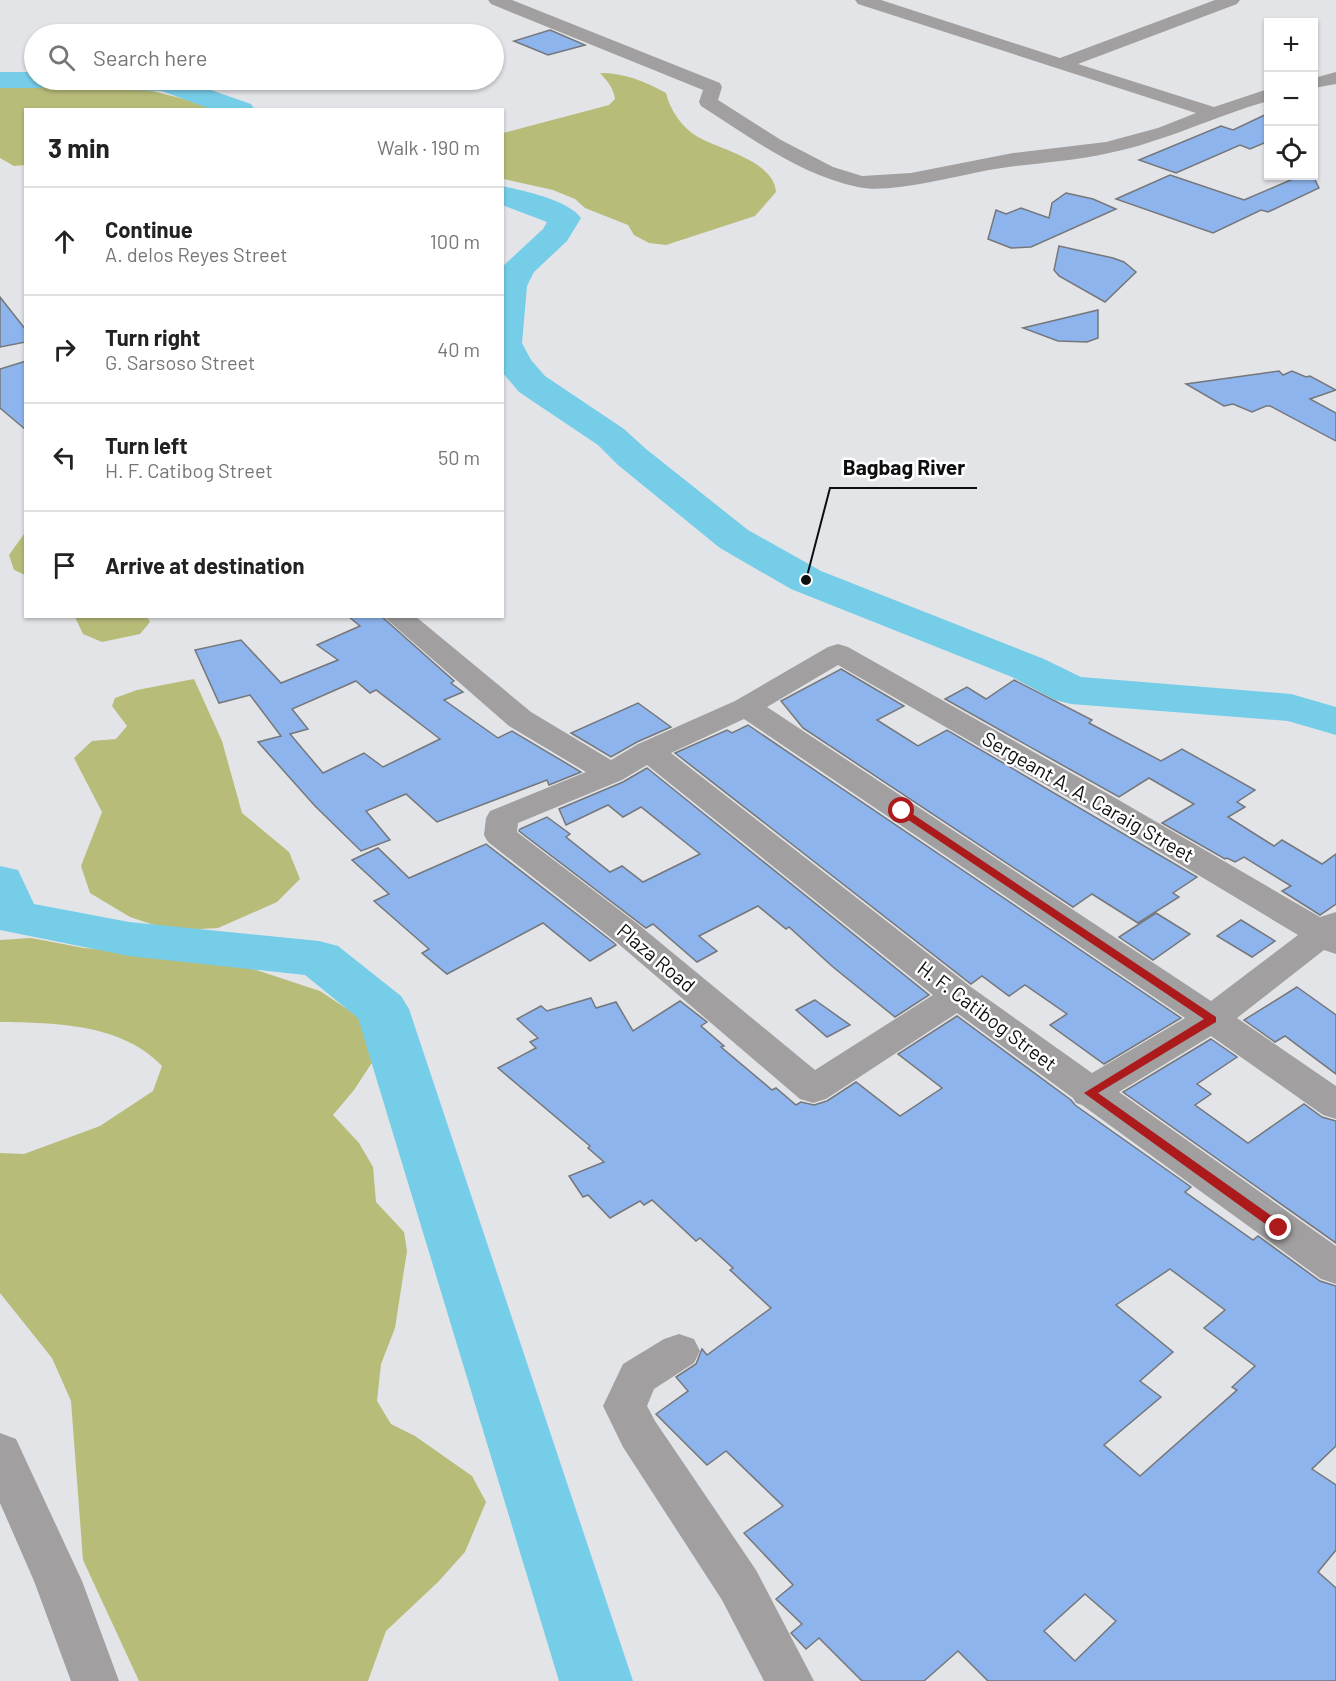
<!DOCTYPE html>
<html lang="en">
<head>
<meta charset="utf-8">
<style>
	:root { --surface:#fff; --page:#f6f6f6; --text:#222; --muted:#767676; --line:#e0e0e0 }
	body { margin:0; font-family:Barlow,sans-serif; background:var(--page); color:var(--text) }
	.controls { position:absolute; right:18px; top:18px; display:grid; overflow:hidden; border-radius:0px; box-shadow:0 2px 4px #0004 }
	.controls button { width:54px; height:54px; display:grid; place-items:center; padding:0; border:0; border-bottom:2px solid var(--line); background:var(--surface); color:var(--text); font:30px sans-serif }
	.stop { position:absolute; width:18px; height:18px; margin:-14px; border:4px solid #ac1a1c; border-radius:50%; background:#fff }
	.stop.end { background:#ac1a1c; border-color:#fff; box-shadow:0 2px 6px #0008 }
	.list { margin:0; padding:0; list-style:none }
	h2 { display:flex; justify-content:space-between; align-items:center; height:78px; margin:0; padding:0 24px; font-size:26px }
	h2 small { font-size:20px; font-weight:400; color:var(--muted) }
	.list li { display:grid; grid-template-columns:39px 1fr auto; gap:18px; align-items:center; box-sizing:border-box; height:108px; padding:0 24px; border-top:2px solid var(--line) }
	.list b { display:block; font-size:22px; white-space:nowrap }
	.list p { margin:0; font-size:20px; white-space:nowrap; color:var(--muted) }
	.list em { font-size:20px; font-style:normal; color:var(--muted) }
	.icon { flex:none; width:33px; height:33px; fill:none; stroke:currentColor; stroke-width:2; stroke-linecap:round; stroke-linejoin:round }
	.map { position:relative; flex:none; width:1336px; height:1681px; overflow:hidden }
	.search { position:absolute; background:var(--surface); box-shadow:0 2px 4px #0004; left:24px; top:24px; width:480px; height:66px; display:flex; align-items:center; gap:15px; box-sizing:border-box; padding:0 21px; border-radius:33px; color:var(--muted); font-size:22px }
	.panel { position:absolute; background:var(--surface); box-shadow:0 2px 4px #0004; left:24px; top:108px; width:480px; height:510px; border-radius:0px }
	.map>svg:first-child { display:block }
	.green { fill:#b8bc79 }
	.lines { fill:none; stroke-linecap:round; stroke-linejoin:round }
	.river { fill:#76cde8; fill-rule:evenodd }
	.building { fill:#8db4ed; stroke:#75777a; stroke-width:1.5; fill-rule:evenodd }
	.minor { fill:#a19f9f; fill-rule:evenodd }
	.route { fill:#ac1a1c }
	.labels { text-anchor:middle; stroke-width:5; stroke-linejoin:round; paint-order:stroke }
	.street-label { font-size:20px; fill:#0d0e0f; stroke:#fff }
	.leader { fill:none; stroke:#0d0e0f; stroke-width:2 }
	.callout-dot { fill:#0d0e0f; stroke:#fff; stroke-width:2 }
	.callout-label { font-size:21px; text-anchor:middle; font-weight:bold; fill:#0d0e0f; stroke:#fff; stroke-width:5; stroke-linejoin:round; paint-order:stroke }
</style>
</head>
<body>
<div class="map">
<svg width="1336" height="1681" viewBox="0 0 1336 1681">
	<rect width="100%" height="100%" fill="#e2e4e8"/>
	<!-- green -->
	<g class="green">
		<path d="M 600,73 C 625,73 644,81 666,93 C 670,110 682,128 698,137 C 721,150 774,161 776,192 L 755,216 L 666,245 L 649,243 L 634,235 L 628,225 L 585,208 L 575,199 L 553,190 L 503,179 L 503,133 L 609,105 L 615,99 C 613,87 608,82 600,73 Z"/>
		<path d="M 21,80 L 140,88 L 224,109 L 26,110 L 25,165 L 14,166 L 0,158 L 0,81 Z"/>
		<path d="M 24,534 L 25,534 L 25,575 L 14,570 L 9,555 Z"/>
		<path d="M 75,617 L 147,617 L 150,622 L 140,634 L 102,642 L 83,634 Z"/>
		<path d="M 194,679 L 222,741 L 242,813 L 289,852 L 300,879 L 277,902 L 218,928 L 182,930 L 151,924 L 130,917 L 90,893 L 81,866 L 102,812 L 74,758 L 92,741 L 116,739 L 127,726 L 112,706 L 115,698 L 137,690 Z"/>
		<path d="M 31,938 L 84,948 L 210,960 L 250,968 L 320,991 L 359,1017 L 371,1032 L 375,1058 L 354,1090 L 333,1115 L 359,1143 L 373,1167 L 376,1202 L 404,1232 L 407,1251 L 395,1328 L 381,1364 L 377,1401 L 391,1424 L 415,1436 L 472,1476 L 486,1502 L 465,1552 L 438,1582 L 386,1631 L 368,1681 L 139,1681 L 83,1560 L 71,1401 L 52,1358 L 0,1293 L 0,1153 L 24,1154 L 100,1126 L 153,1091 L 162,1066 C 121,1023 55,1023 0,1022 L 0,940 Z"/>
	</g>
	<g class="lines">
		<!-- river -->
		<g class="river">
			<path d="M 0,72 L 34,72 L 34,80 L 53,80 L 49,86 L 39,88 L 0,88 Z"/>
			<path d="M 57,80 L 182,80 L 251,104 L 255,110 L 213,110 L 162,91 L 71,88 L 61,86 Z"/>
			<path d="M 502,186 C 524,191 568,200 581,218 L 567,241 L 534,272 L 527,286 L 522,343 L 531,360 L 545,376 L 624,429 L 646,449 L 748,530 L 821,571 L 1044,659 L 1081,677 L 1291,694 L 1336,707 L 1336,735 L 1288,721 L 1071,704 L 1055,700 L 1012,677 L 791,589 L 720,548 L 618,465 L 598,445 L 519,392 L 502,372 L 502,267 L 543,229 L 547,222 L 502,205 Z"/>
			<path d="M 0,866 L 18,870 L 34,904 L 129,922 L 319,941 L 338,946 L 401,996 L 409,1009 L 633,1681 L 559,1681 L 358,1018 L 305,975 L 129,956 L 0,930 Z"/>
		</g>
	</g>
	<!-- building -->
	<g class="building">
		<path d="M 550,30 L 585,45 L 548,55 L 514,41 Z"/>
		<path d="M 1269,113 L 1269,141 L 1250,149 L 1240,145 L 1176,173 L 1139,160 L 1221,126 L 1233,130 Z"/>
		<path d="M 1170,175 L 1244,200 L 1300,176 L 1313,176 L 1319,188 L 1268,212 L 1261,210 L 1213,233 L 1116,199 Z"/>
		<path d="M 1066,193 L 1093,199 L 1116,209 L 1031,247 L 1011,248 L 988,239 L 996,210 L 1006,214 L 1021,208 L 1049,218 L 1052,203 Z"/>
		<path d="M 1059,246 L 1113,258 L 1124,262 L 1136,272 L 1105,302 L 1059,276 L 1054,270 Z"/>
		<path d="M 0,297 L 26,330 L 26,342 L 0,347 Z"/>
		<path d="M 1098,310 L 1098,338 L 1087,342 L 1058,341 L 1023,328 Z"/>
		<path d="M 26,361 L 26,430 L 0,408 L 0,369 Z"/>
		<path d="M 1279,371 L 1283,375 L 1292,371 L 1306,377 L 1310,376 L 1336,390 L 1310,399 L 1336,413 L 1336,441 L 1270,406 L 1266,406 L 1252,412 L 1233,404 L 1224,406 L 1186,384 Z"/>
		<path d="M 348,616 L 381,616 L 454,681 L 451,683 L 463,692 L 444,700 L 498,738 L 512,731 L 581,772 L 549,785 L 547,780 L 437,822 L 406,794 L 366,811 L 390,840 L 361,851 L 315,806 L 258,742 L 281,736 L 250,695 L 219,703 L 195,650 L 241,640 L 281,683 L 338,660 L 317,645 L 360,626 ZM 356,681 L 370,693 L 376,690 L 440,739 L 383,767 L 364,753 L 323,773 L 290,734 L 308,729 L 292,709 Z"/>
		<path d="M 841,669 L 904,706 L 877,720 L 918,746 L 947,730 L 1197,877 L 1173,893 L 1179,897 L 1138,923 L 1092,894 L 1073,907 L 803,728 L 781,701 Z"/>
		<path d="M 1014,680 L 1092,720 L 1089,723 L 1161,761 L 1182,749 L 1255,790 L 1237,802 L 1245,807 L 1228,817 L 1274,846 L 1282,840 L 1322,864 L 1336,854 L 1336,904 L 1320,915 L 1282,891 L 1291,886 L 1244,857 L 1235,862 L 1227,858 L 1225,859 L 1162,823 L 1194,804 L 1149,778 L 1119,797 L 945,699 L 967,687 L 986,699 Z"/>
		<path d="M 638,703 L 671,727 L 637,742 L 611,757 L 571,733 Z"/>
		<path d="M 748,725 L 1181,1018 L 1104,1064 L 1050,1025 L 1067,1014 L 1025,985 L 1009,996 L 982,976 L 971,984 L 675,753 L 727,730 L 732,733 Z"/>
		<path d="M 647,768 L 929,995 L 895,1017 L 833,967 L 789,927 L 786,929 L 758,906 L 699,936 L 717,951 L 697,962 L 653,924 L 646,928 L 519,831 L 520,829 L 547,817 L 570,834 L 566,837 L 610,872 L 622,866 L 643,882 L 700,854 L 641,807 L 623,817 L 608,805 L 566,825 L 559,809 L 623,782 Z"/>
		<path d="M 486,844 L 614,943 L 616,945 L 590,961 L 543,923 L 447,974 L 422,953 L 429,949 L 374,901 L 389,894 L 352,860 L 378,848 L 409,878 Z"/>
		<path d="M 1156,913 L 1190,934 L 1153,960 L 1119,937 Z"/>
		<path d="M 1241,920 L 1275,941 L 1252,957 L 1217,936 Z"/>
		<path d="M 1297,987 L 1336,1015 L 1336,1074 L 1285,1036 L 1275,1042 L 1244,1020 Z"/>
		<path d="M 591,998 L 596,1008 L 616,1002 L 633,1031 L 680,1001 L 707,1022 L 701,1026 L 724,1046 L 721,1047 L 772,1090 L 776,1088 L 796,1105 L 801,1102 L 814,1105 L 827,1101 L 856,1082 L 900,1116 L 942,1088 L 898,1054 L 957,1016 L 1071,1100 L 1075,1105 L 1191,1187 L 1185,1192 L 1253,1240 L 1258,1236 L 1320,1281 L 1336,1286 L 1336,1446 L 1312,1469 L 1336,1485 L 1336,1550 L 1318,1572 L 1336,1588 L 1336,1681 L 988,1681 L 958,1651 L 924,1681 L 862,1681 L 819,1638 L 806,1649 L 791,1633 L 802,1624 L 776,1599 L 793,1585 L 744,1533 L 783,1506 L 726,1451 L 707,1465 L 656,1414 L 688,1391 L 676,1377 L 696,1364 L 702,1349 L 707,1355 L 771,1308 L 730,1270 L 733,1268 L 700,1238 L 696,1241 L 652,1200 L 644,1205 L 640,1201 L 610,1218 L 588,1195 L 583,1197 L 569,1176 L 604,1162 L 588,1148 L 590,1146 L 498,1068 L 536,1048 L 530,1042 L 538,1038 L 517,1019 L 541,1006 L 547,1011 ZM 1170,1269 L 1225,1310 L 1204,1328 L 1255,1366 L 1232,1387 L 1237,1390 L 1140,1476 L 1104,1445 L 1161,1397 L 1140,1381 L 1173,1352 L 1116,1305 ZM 1085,1594 L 1116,1621 L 1075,1661 L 1044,1631 Z"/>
		<path d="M 815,1000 L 850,1025 L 827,1037 L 796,1010 Z"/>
		<path d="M 1211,1039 L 1237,1057 L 1197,1084 L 1211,1094 L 1195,1105 L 1248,1143 L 1304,1104 L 1322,1117 L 1336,1121 L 1336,1243 L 1123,1092 Z"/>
	</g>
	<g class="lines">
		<!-- minor -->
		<g class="minor">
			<path d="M 488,0 L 512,0 L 720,83 L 722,87 L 718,100 L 781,140 L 833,167 L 862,176 L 911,173 L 1013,153 L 1106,142 L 1158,128 L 1196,113 L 858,4 L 855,0 L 881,0 L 1060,58 L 1215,0 L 1240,0 L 1237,4 L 1078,64 L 1214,107 L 1268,89 L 1268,101 C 1215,116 1164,142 1109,153 C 1066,163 1022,163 979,172 C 948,178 887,194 858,187 C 800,175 750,137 701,106 L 699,102 L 703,90 L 491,4 Z"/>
			<path d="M 1336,72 L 1336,84 L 1314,88 L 1314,78 Z"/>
			<path d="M 383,616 L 415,616 L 531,712 L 611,760 L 638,744 L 735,701 L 828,647 L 838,644 L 848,647 L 1117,799 L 1320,917 L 1336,912 L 1336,954 L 1324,950 L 1237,1018 L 1336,1086 L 1336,1119 L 1323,1115 L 1211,1036 L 1119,1092 L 1336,1246 L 1336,1284 L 1321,1279 L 1082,1105 L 1076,1103 L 1073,1098 L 957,1013 L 826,1099 L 813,1103 L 800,1099 L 615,941 L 488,842 L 484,835 L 486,818 L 490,811 L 586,772 L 509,726 ZM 838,665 L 1095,813 L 1298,935 L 1211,1001 L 767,707 ZM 744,719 L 1185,1018 L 1092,1073 L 971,987 L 671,753 ZM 647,765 L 933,995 L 815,1070 L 639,925 L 517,832 L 518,823 L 622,780 Z"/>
			<path d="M 679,1334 L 694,1339 L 700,1351 L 694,1363 L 654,1389 L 647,1406 L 655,1421 L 756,1570 L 814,1681 L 764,1681 L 722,1600 L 623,1447 L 603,1406 L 623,1364 L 664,1339 Z"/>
			<path d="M 0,1433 L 16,1439 L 22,1452 L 82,1581 L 119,1681 L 71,1681 L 34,1581 L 0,1503 Z"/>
		</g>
	</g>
	<!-- route -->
	<path class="route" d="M 898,809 L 905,809 L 1216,1017 L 1216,1022 L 1098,1093 L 1283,1224 L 1283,1231 L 1275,1231 L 1084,1093 L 1204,1019 L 898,813 Z"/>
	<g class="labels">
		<!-- street labels -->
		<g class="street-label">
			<text transform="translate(1088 797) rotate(30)" y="7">Sergeant A. A. Caraig Street</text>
			<text transform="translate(656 958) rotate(40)" y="7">Plaza Road</text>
			<text transform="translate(987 1016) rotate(37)" y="7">H. F. Catibog Street</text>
		</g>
	</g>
	<!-- callouts -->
	<path class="leader" d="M806 580L830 488H977"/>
	<circle class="callout-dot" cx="806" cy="580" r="6"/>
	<g class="callout-label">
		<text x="904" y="475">Bagbag River</text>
	</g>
</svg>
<div class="controls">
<button>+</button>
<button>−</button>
<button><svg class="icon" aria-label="locate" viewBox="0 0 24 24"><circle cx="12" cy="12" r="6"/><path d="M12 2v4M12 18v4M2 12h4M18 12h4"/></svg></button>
</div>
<div class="stop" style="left:902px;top:811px"></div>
<div class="stop end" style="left:1279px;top:1228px"></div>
<div class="search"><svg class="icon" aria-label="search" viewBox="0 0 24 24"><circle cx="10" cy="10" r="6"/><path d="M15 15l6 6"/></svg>Search here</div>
<section class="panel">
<h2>3 min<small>Walk · 190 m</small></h2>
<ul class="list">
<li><svg class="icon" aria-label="ahead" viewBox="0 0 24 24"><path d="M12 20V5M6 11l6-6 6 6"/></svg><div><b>Continue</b><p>A. delos Reyes Street</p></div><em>100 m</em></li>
<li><svg class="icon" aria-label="right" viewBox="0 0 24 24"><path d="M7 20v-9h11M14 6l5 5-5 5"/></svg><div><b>Turn right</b><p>G. Sarsoso Street</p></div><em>40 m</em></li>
<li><svg class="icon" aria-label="left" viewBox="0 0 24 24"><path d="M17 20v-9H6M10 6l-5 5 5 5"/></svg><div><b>Turn left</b><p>H. F. Catibog Street</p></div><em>50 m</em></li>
<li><svg class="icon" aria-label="arrive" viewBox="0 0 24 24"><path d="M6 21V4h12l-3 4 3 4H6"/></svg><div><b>Arrive at destination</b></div></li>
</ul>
</section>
</div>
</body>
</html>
